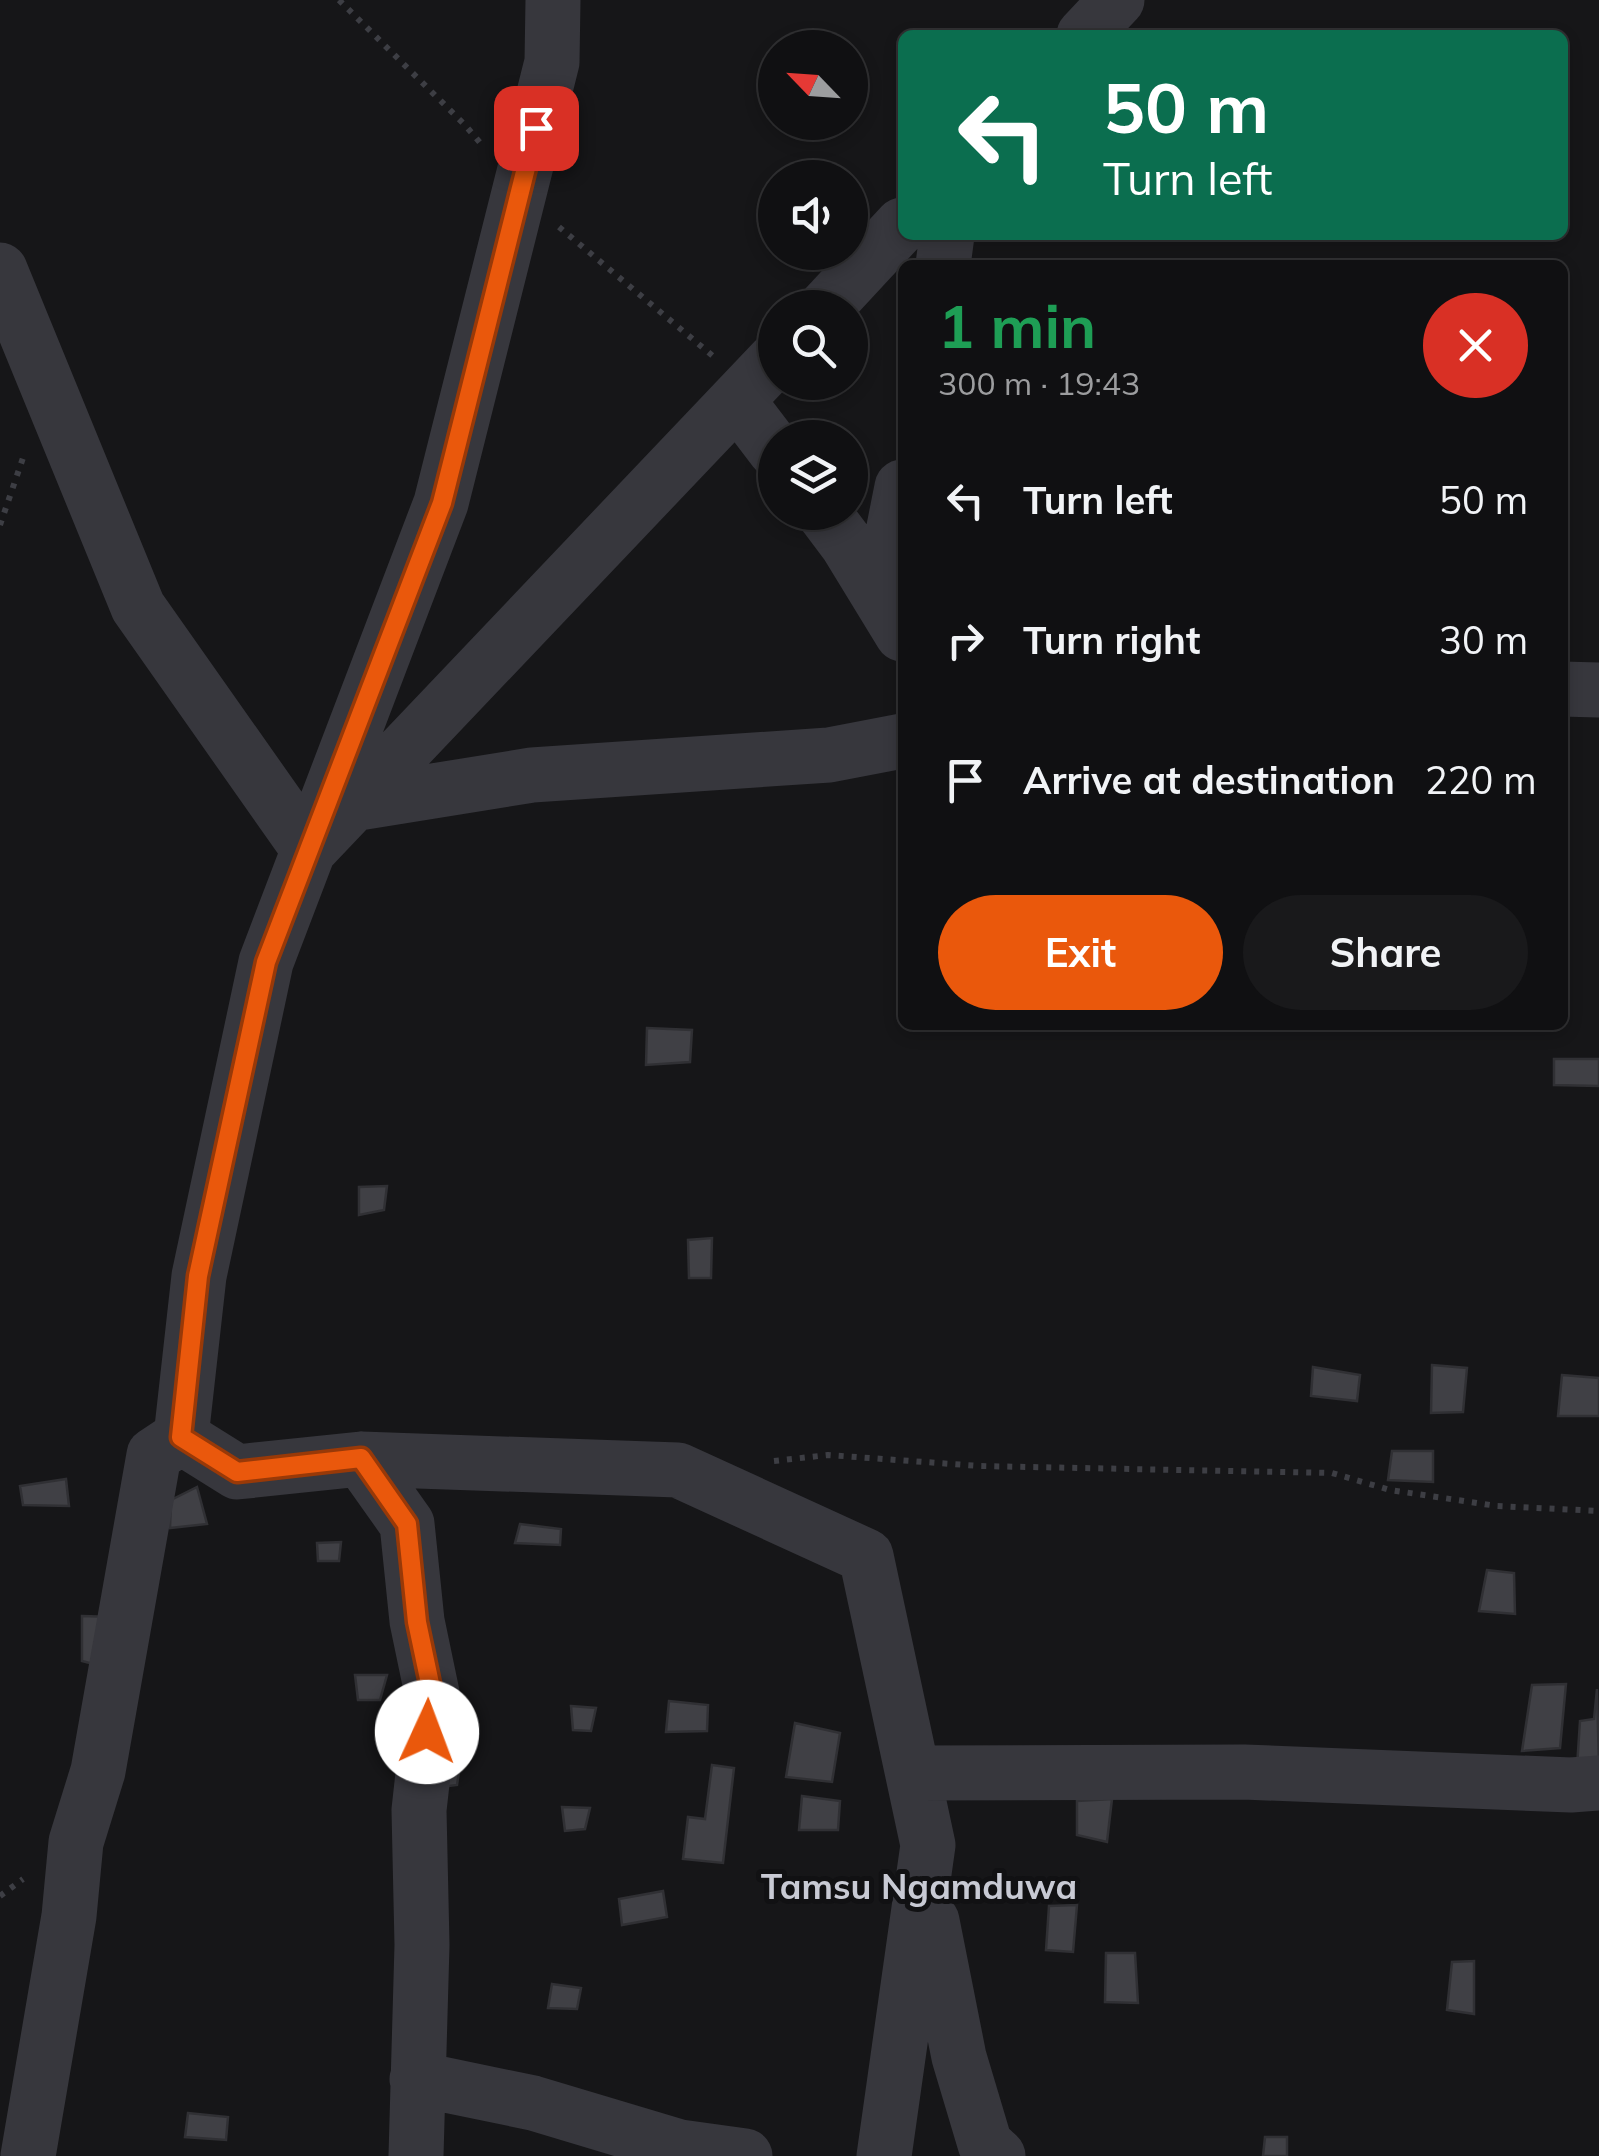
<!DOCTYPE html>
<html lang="en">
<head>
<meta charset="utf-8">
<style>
	:root { --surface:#101012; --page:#19191b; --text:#f1f3f6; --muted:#9c9d9f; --line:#303032; --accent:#ea580c }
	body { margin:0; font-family:Mulish,sans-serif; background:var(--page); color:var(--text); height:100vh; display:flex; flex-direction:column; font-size:38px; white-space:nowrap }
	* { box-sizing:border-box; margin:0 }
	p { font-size:32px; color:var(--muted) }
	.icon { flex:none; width:55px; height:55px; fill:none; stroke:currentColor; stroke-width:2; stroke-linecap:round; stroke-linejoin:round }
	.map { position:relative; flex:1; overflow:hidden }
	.sheet { position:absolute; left:898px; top:260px; width:670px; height:770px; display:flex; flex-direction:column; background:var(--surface); border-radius:15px; box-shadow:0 5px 15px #0003,0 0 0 2px var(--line) }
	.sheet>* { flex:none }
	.guide { position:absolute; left:898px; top:30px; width:670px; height:210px; border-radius:15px; box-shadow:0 5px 15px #0003,0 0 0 2px var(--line); background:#0b6e4f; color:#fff; overflow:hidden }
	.needle { width:65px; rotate:295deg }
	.tools { position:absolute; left:758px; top:30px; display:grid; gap:20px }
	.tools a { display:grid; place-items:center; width:110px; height:110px; border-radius:50%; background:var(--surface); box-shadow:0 5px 15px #0003,0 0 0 2px var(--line); font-size:50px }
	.pin { position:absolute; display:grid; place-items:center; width:85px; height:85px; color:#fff; margin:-42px; border-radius:20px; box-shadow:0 5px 15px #0006 }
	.me { position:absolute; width:110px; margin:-55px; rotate:2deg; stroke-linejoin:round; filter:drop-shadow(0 0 8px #0008) }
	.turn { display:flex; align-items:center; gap:35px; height:210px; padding:0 40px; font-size:45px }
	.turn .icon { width:130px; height:130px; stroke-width:2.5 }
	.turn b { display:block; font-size:70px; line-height:85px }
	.round { display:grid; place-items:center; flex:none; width:105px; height:105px; border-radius:52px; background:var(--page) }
	.head { display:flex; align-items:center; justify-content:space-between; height:170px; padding:0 40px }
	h1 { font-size:60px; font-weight:700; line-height:75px; color:#1e9e55 }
	.button { display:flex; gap:20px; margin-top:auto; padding:20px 40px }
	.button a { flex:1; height:115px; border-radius:60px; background:var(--accent); color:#fff; font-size:40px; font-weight:700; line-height:115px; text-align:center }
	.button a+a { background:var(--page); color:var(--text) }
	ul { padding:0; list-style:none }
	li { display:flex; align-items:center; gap:30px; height:140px; padding:0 40px }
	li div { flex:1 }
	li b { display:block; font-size:38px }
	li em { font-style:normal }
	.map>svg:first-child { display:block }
	.building { fill:#404045; stroke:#303034; stroke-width:2.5 }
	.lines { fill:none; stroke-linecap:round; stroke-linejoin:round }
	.path { stroke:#3d3e44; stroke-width:6; stroke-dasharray:5 8; stroke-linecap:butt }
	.minor { stroke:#37373d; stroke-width:55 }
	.route-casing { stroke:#983908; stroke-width:25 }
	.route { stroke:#ea580c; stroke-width:18 }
	.labels { text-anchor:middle; stroke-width:10; stroke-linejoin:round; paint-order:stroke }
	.quarter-label { font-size:35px; font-weight:bold; fill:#c8cad4; stroke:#111113 }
</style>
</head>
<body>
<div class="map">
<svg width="1599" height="2156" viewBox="0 0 1599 2156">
	<rect width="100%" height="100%" fill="#161618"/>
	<path class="building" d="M647,1028L692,1030L690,1062L646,1065Z
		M1554,1059H1599V1086L1554,1085Z
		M387,1186L384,1210L359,1215V1187Z
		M712,1238L711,1278H689L688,1240Z
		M1432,1365L1467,1368L1463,1412L1431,1413Z
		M1313,1367L1360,1375L1357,1401L1311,1396Z
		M1562,1375L1599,1378V1416H1558Z
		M1392,1451H1433V1482L1388,1480Z
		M66,1479L69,1506L23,1505L20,1486Z
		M197,1487L207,1524L170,1528L171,1500Z
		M520,1524L561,1529L560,1545L515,1543Z
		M341,1542L339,1561H318L317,1543Z
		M1487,1570L1514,1573L1515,1614L1479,1611Z
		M82,1616L114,1617L101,1666L82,1661Z
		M355,1675H387L380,1700H358Z
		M1566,1684L1560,1748L1522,1751L1532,1685Z
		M1597,1689L1599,1767H1577L1580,1721L1594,1719Z
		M669,1701L708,1705L707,1731L666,1732Z
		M571,1706L596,1708L591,1731L573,1730Z
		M467,1708L470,1728L440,1734L439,1712Z
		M795,1723L840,1733L832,1782L786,1777Z
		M461,1758L457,1785L433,1788L434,1761Z
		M712,1765L734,1768L723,1863L683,1859L688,1817L705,1819Z
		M802,1796L840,1801L838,1830H799Z
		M1112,1799L1107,1842L1077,1835V1801Z
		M562,1807L590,1808L585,1829L565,1831Z
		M663,1891L667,1917L622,1925L619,1899Z
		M1077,1905L1073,1952L1046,1950L1049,1906Z
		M1106,1953H1135L1138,2003L1105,2002Z
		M1474,1961V2014L1447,2010L1452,1962Z
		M552,1984L581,1988L577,2009L548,2008Z
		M188,2113L228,2117L226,2140L185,2137Z
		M1265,2137H1287V2156H1263Z"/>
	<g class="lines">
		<path class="path" d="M339,0L465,125L482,145
			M559,227L714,357
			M0,525L24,455
			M774,1461L828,1455L980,1466L1332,1473L1390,1490L1497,1506L1599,1511
			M0,1896L23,1879"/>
		<path class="minor" d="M553,0L552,62L441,503L266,962L199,1276L181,1437L237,1472L361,1459L678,1470L866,1556L928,1845L884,2156
			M1084,35L1117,0
			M943,265L947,235
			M0,270L138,607L309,850L775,360
			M825,308L902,225
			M737,400L775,450
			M823,512L847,544L902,634
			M880,598L902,487
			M1562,689L1599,690
			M352,804L532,775L829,755L902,741
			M361,1459L407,1524L417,1621L432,1693L419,1810L422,1945L416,2156
			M913,1773L1244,1772L1571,1785L1599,1783
			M932,1921L959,2057L985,2144L998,2156
			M417,2079L533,2103L680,2147L745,2156
			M28,2156L69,1916L76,1842L98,1771L154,1455L181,1437"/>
	</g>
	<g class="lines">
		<defs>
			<path id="route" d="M427,1732L432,1693L417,1622L407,1524L361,1458L237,1472L181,1437L198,1276L266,962L442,503L536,128"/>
		</defs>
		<use href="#route" class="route-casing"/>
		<use href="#route" class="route"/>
	</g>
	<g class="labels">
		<g class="quarter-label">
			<text x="919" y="1899">Tamsu Ngamduwa</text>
		</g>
	</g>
</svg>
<div class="tools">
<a><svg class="needle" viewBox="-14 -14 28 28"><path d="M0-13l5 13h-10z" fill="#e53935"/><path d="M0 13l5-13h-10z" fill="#9c9d9f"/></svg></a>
<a><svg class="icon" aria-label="sound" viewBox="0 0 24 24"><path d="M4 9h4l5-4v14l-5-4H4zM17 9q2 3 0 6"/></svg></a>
<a><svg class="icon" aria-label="search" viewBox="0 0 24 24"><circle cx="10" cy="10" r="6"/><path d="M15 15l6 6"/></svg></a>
<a><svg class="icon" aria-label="layers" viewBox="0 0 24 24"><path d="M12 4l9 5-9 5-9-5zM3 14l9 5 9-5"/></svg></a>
</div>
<div class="pin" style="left:536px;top:128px;background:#d93025"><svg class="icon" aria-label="arrive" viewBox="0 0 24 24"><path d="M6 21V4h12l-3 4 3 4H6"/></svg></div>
<svg class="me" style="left:427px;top:1732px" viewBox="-20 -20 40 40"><circle r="19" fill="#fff"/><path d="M0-13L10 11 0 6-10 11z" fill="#ea580c"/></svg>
<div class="guide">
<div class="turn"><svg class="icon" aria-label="left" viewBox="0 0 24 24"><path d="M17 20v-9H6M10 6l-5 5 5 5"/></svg><div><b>50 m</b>Turn left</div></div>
</div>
<section class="sheet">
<div class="head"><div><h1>1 min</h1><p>300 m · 19:43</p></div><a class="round" style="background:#d93025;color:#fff"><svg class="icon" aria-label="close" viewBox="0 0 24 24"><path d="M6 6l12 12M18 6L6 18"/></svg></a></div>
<ul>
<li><svg class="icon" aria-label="left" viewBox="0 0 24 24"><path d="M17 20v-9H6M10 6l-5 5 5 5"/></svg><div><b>Turn left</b></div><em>50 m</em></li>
<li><svg class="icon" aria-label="right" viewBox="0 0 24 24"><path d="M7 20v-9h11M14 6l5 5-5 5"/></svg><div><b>Turn right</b></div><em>30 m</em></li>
<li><svg class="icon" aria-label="arrive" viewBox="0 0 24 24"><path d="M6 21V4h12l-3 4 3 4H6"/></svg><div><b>Arrive at destination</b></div><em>220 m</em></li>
</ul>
<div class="button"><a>Exit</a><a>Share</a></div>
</section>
</div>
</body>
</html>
